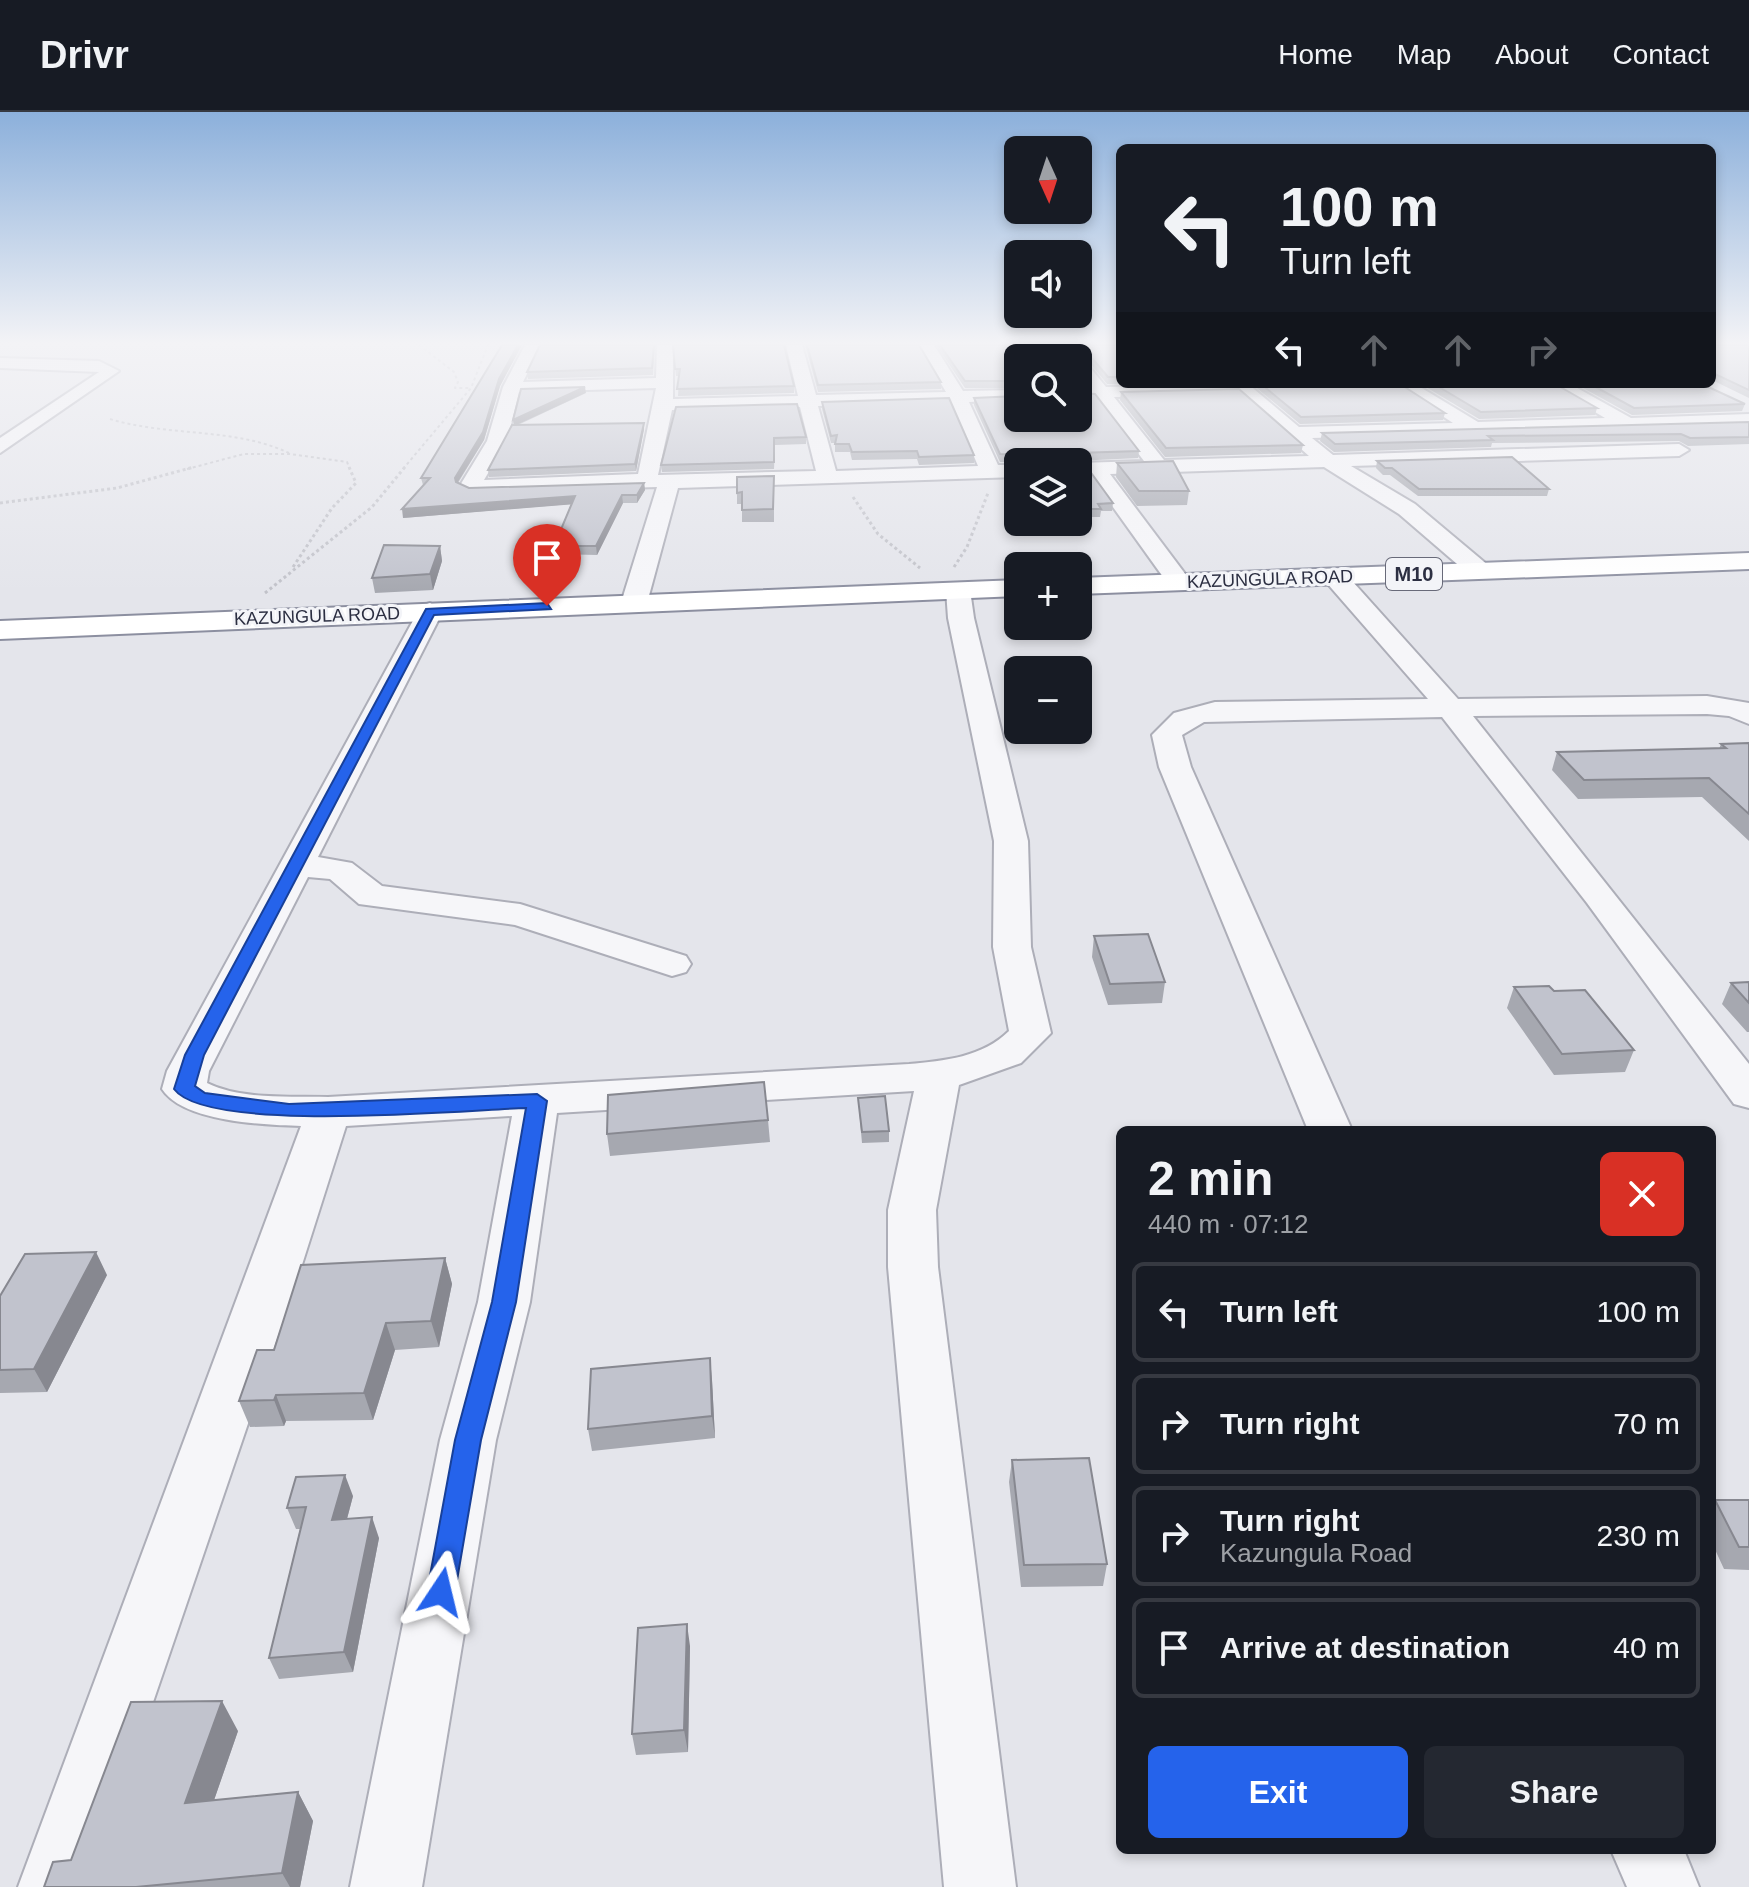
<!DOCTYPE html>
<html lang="en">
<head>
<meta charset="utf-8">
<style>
	:root { --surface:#171b24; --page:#242831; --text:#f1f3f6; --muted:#9ea1a6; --line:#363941; --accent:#2563eb }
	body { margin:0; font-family:Arial,sans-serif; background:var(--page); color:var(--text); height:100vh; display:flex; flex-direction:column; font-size:30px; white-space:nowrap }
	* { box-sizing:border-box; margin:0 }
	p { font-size:26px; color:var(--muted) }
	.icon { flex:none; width:44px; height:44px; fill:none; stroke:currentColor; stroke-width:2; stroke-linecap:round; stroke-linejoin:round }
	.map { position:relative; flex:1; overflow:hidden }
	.sheet { position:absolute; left:1116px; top:1014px; width:600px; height:728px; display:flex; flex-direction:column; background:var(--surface); border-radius:12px; box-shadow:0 4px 12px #0003 }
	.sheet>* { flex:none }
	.banner { position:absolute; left:1116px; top:32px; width:600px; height:244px; border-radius:12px; box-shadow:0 4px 12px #0003; background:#171b24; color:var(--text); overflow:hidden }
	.needle { width:52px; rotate:177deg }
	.buttons { position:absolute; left:1004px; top:24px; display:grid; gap:16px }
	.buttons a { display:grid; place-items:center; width:88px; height:88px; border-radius:12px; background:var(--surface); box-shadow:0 4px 12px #0003; font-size:40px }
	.pin { position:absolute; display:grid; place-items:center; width:68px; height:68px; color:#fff; margin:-82px -34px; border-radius:50% 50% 50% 0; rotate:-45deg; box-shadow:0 0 8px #0007 }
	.pin .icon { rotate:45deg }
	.me { position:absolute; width:88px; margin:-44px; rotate:10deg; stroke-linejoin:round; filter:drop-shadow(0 0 6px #0008) }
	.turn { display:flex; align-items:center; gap:28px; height:168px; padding:0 32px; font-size:36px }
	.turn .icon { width:104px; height:104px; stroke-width:2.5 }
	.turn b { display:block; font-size:56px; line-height:68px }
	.lanes { display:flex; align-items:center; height:76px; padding:0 32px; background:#0003; justify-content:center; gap:40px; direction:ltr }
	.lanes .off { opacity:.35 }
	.round { display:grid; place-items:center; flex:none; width:84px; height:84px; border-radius:12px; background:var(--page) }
	.headline { display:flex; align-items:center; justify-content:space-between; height:136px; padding:0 32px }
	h1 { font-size:48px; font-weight:700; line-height:60px }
	.action { display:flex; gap:16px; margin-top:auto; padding:16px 32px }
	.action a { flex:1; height:92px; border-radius:12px; background:var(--accent); color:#fff; font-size:32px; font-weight:700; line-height:92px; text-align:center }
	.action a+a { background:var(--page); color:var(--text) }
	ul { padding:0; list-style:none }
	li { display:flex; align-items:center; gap:24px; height:100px; margin:0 16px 12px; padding:0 16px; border:4px solid var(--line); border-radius:12px }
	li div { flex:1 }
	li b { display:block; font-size:30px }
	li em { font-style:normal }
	header { display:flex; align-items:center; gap:48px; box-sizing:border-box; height:112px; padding:0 40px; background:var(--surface); border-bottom:2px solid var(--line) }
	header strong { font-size:38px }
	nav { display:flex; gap:44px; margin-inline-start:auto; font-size:28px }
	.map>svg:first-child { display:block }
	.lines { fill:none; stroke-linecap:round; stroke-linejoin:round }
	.minor-casing { stroke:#adaeb8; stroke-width:4 }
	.highway-casing { stroke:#8c8fa0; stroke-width:4 }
	.path-far1 { stroke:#c1c2c9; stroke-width:2; stroke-dasharray:3 3; stroke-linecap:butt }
	.path { stroke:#c1c2c9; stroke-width:3; stroke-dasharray:3 3; stroke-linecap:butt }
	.minor { fill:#f6f6f9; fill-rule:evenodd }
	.highway { fill:#fff; fill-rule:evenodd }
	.wall { fill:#a6a8b0 }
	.shaded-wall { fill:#878890 }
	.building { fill:#c1c3cd; stroke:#878890; stroke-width:2 }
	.route { fill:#2563eb; stroke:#184099; stroke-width:2 }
	.labels { text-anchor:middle; stroke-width:6; stroke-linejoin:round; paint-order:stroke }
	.far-street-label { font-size:18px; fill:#2c2f42; stroke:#f3f4f8 }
	.shield { fill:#f3f4f8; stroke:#686a79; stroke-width:2 }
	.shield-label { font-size:20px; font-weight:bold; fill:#2c2f42 }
</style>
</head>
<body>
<header>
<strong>Drivr</strong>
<nav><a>Home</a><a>Map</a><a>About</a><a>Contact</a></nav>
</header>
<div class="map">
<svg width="1749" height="1775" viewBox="0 0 1749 1775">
	<rect width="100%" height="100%" fill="#e4e5eb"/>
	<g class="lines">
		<defs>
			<path id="minor" d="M525,233H541L523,270L656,266L657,233H673V287L798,284L786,233H802L816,283L946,280L918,233H934L963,279L1018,278V288L969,290L998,353H1018V365L678,376L647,491L643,496H625L621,491L657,375L470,381L459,375L487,329L503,275ZM656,276L638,362L484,368L507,329L519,280ZM951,290L978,354L836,359L818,294ZM800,295L816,359L658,363L672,298Z
				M0,246L99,249L119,259L0,341V326L99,260L0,256Z
				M1078,246L1084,248L1106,275L1248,272L1299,315L1453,311L1394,272H1415L1478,310L1605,306L1548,272H1570L1631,306L1749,302V314L1312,326L1333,343L1679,332L1689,338L1679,344L1351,354L1415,392L1489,454L1492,459L1489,464H1471L1399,402L1324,355L1110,362L1192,471L1180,478L1171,476L1090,363H1078V351L1144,349L1096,286H1078V276L1088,275L1078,262ZM1239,282L1309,344L1164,348L1114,285Z
				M1335,458L1344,460L1458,587L1707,584L1749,591V612L1729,604L1707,602L1473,604L1749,952V996L1734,992L1587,791L1442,605L1204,610L1182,623L1191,655L1352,1018H1308L1159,655L1152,623L1174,601L1215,590L1428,587L1326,470L1323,465Z
				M958,471L970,478L974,506L1028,729L1031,835L1051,921L1021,951L959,973L936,1098L938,1155L1016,1775H944L888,1155V1098L914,979L557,1001L530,1190L496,1328L422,1775H350L440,1328L478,1190L512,1004L346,1014L300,1159L90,1775H18L301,1014C265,1013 183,1010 162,977L167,959L421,494L430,491L443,499L318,745L352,751L382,774L520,792L686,844L691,852L686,860L672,864L515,813L359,792L330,767L308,765L209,959L207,971C242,988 290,984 328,985L909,952C944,949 983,945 1009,919L993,835L994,729L948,506L946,478Z
				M1611,1738H1684L1699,1775H1627Z"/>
			<path id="highway" d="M1749,441V457L1078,482V466Z
				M1018,468V484L0,527V509Z"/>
		</defs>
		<use href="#minor" class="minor-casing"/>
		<use href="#highway" class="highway-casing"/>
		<path class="path-far1" d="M419,233L454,260L458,270L455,276H471
			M110,307C169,325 233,315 289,341
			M187,357L244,342H290L347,350L350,357
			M403,357L471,276L488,233"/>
		<path class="path" d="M853,385L878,422L920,456
			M0,391L117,376L194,355
			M293,455L332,396L356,371L349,355
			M954,455L967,435L988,381
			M265,481L372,395L405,355"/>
		<use href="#minor" class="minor"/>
		<use href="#highway" class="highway"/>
	</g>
	<path class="wall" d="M502,233H522L500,274L484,328L458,371L469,376L644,371L645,378L637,391H623L597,443L555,442L554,434L571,392L403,406L423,373L421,366Z
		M655,233L653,263L528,267L527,260Z
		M673,233L794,274V281L678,284L679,264H676Z
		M805,233H919L941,270V277L818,280Z
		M936,233H1120V272H1107L1086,246L1079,243L1076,246H1018V276H965Z
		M1712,233H1749V286L1712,268Z
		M1252,272H1400L1445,301L1443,308L1300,312Z
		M1421,272H1555L1597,296L1595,303L1479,307Z
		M1576,272H1701L1745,292L1742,299L1632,303Z
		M1121,280L1303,333L1301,341L1165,345L1120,288Z
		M586,281L518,313L644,317L636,359L489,365L488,358L513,313Z
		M974,286L1139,339L1138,346L1076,349V350H1000L974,293Z
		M822,290L974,343V351L919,353L917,347L852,348L850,340H835V331H831L822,297Z
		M676,295L806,325V332L775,333L774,357L662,360L661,353Z
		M1749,310V332L1688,334L1679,329L1492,331L1491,335L1334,340L1320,329L1322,321Z
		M1377,349L1549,377L1547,384H1418L1390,363H1383L1376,356Z
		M1117,351L1189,379L1187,393L1137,394L1116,365Z
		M1078,357L1113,391L1112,399H1101L1100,405H1078Z
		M1013,360H1018V378L1012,368Z
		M774,364V410H742V392H737V381Z
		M440,434L442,449L433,478L375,481L372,466Z
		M1749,631V729L1702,685L1578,687L1552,658L1557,640L1719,637L1721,632Z
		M1094,824L1165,870L1162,891L1108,893L1092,845Z
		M1749,870V920H1747L1722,892L1731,871Z
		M1514,875L1554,879L1634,938L1625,960L1554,963L1507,896Z
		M858,986L889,1019V1030L862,1031Z
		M768,1008L770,1030L610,1044L607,1022Z
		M445,1146L452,1172L439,1235L395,1238L373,1308L286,1309L284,1314L250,1315L239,1289L274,1238Z
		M107,1163L47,1280L0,1281V1184Z
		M712,1268L715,1326L592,1339L588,1317Z
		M1012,1348L1107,1452L1103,1474L1021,1475L1009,1370Z
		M353,1384L347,1407L379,1426L353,1560L279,1567L269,1546L300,1417H296L287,1396Z
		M1715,1388H1749V1458L1724,1457L1712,1431V1393Z
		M690,1534L688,1640L636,1643L632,1622Z
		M238,1619L214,1688L298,1680L313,1709L300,1775H44L71,1748Z"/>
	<path class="shaded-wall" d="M518,233H522L500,274L484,328L456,373L455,366L499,267Z
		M1083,266L1082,273L1078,274V267Z
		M585,275L586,281L514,314L513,308Z
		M644,311V317L636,359L635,352Z
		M644,371L645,378L637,391V383Z
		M622,383L623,391L597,443L596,434Z
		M575,384L576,392L403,406L402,397Z
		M440,434L442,449L433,478L430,462Z
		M96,1140L107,1163L47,1280L34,1257Z
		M445,1146L452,1172L439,1235L431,1209Z
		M386,1211L395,1238L373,1308L364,1281Z
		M710,1246L712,1268L715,1326L712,1304Z
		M276,1283L286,1309L284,1314L274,1288Z
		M345,1363L353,1384L341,1429L332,1408Z
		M372,1405L379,1426L353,1560L344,1540Z
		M687,1512L690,1534L688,1640L684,1618Z
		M222,1589L238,1619L203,1720L185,1691Z
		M298,1680L313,1709L300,1775H290L282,1761Z"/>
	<path class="building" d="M502,233H518L499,267L483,320L455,366L456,370L469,376L644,371L637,383H622L596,434H554L575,384L402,397L430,366H421Z
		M540,233H654L652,256L527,260Z
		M673,233H784L794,274L677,277L680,257H675Z
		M807,233H919L941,270L818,273Z
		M940,233H1120V265H1108L1087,240L1079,237L1076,240V246H1018V269H965Z
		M1712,233H1749V278L1715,262H1712Z
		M1261,272H1400L1445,301L1301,305Z
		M1434,272H1555L1597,296L1481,300Z
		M1590,272H1702L1745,292L1634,296Z
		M585,275L513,308L521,277Z
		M1239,277L1303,333L1166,336L1121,280Z
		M1078,281L1095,282L1139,339L1076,341V350H1021V343L1000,342L974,286L1018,284V306H1078Z
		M949,286L974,343L919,345L917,339L852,340L849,332H835L837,323L831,324L822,290Z
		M797,292L806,325L774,326V350L661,353L676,295Z
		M1749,310V325L1690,326L1681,322L1488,324L1493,328L1335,332L1322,321Z
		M644,311L635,352L488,358L512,313Z
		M1512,345L1549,377H1419L1392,356H1385L1377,349Z
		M1173,349L1189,379H1139L1117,351Z
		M1078,357L1089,358L1113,391L1098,392L1101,397H1078Z
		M1013,360H1018V369Z
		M774,364L773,397L742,398V380L737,381V365Z
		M384,433L440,434L430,462L372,466Z
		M1749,631V702L1709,666L1584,668L1557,640L1726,636L1721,632Z
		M1148,822L1165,870L1110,872L1094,824Z
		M1749,870V891L1731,871Z
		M1549,874L1554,879L1585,878L1634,938L1562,942L1514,875Z
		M764,970L768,1008L607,1022L608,983Z
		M885,984L889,1019L862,1020L858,986Z
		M96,1140L34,1257L0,1258V1184L25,1142Z
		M445,1146L431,1209L386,1211L364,1281L276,1283L274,1288L239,1289L257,1238H274L301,1153Z
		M710,1246L712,1304L588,1317L591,1257Z
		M1089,1346L1107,1452L1024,1453L1012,1348Z
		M345,1363L332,1408L372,1405L344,1540L269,1546L306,1395L287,1396L296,1365Z
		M1715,1388H1749V1435H1739Z
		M687,1512L684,1618L632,1622L638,1516Z
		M222,1589L185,1691L298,1680L282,1761L136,1775H44L53,1750L71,1748L131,1590Z"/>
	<linearGradient id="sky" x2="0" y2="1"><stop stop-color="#8cb0db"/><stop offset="0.48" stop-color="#f3f3f6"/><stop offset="1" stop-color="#f3f3f6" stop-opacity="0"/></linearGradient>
	<rect width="1749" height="481" fill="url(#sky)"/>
	<path class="route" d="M547,491L551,497L434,503L204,943L195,974L205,981L289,992L537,982L547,989L516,1190L481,1328L455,1480L451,1489L441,1493L431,1489L427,1480L455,1328L492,1190L526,996C465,998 207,1022 174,977L185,943L426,497Z"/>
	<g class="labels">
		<g class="far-street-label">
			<text transform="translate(1270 467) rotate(-2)" y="6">KAZUNGULA ROAD</text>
			<text transform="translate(317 504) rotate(-2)" y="6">KAZUNGULA ROAD</text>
		</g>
		<rect class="shield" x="1386" y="446" width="56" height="32" rx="6"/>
		<g class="shield-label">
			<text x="1414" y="469">M10</text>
		</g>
	</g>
</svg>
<div class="buttons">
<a><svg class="needle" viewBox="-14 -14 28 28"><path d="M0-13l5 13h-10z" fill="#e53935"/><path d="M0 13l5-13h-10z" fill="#9ea1a6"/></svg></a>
<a><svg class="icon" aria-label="sound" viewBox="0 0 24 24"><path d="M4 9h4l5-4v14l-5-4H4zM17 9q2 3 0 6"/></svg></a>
<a><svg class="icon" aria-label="search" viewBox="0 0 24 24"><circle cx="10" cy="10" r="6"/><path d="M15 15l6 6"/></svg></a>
<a><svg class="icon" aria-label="layers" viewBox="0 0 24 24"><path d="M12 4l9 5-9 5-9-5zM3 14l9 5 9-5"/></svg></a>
<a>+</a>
<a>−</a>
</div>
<div class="pin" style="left:547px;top:494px;background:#d93025"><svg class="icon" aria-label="arrive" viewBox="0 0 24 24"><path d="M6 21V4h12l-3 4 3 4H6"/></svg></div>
<svg class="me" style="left:441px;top:1480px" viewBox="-20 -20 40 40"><path d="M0-17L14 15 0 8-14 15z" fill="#2563eb" stroke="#fff" stroke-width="4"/></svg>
<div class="banner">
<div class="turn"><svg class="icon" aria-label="left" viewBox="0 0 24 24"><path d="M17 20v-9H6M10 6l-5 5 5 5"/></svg><div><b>100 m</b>Turn left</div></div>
<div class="lanes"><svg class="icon" aria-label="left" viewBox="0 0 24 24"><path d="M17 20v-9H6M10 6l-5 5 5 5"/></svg><svg class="icon off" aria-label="ahead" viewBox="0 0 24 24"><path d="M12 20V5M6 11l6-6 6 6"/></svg><svg class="icon off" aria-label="ahead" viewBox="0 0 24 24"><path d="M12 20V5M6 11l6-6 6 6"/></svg><svg class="icon off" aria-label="right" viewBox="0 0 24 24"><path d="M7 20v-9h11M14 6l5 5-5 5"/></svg></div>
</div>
<section class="sheet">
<div class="headline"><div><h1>2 min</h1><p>440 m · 07:12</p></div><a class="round" style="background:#d93025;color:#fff"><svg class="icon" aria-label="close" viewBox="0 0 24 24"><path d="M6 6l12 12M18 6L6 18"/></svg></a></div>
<ul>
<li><svg class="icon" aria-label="left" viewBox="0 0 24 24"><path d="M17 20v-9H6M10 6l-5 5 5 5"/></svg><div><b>Turn left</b></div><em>100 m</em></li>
<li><svg class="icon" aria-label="right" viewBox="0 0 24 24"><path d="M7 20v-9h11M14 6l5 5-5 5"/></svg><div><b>Turn right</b></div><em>70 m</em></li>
<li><svg class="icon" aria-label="right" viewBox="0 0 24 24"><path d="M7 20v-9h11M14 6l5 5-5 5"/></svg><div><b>Turn right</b><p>Kazungula Road</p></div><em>230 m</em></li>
<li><svg class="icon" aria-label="arrive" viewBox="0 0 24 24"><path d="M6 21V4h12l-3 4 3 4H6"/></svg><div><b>Arrive at destination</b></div><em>40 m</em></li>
</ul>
<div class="action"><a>Exit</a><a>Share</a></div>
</section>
</div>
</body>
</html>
